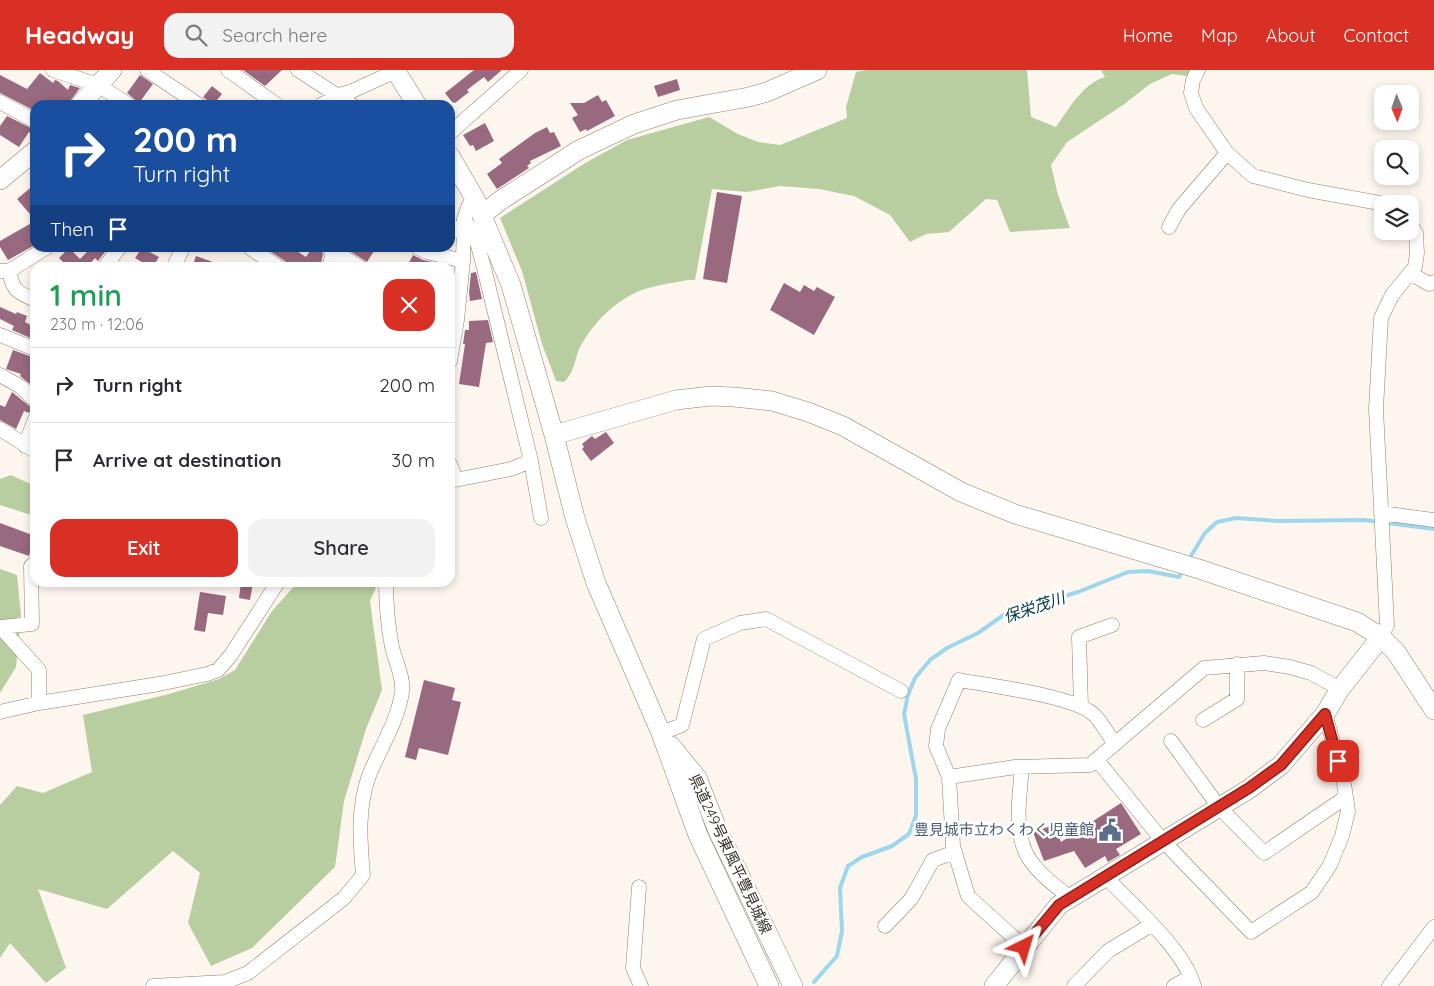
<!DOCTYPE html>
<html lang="en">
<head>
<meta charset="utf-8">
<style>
	:root { --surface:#fff; --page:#f2f2f3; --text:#2b2b33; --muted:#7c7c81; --line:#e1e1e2; --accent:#d93025 }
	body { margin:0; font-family:Quicksand,"Noto Sans JP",sans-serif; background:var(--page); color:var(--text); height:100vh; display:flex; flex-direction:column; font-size:19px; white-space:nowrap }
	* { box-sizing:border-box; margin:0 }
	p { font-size:16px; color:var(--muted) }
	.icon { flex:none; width:28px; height:28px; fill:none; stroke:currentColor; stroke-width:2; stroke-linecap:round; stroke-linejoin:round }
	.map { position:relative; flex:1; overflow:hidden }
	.drawer { position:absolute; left:30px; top:192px; width:425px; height:325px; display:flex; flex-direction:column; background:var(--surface); border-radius:15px; box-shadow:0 2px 8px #0003 }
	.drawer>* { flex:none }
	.banner { position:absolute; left:30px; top:30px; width:425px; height:152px; border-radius:15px; box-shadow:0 2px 8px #0003; background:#1a4fa0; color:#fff; overflow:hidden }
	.needle { width:32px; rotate:178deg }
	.buttons { position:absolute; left:1374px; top:15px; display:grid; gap:10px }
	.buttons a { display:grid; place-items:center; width:45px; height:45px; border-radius:10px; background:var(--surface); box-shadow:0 2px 8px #0003; font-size:25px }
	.pin { position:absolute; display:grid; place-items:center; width:42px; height:42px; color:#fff; margin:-21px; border-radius:10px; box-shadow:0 2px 8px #0006 }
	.me { position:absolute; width:55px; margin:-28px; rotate:40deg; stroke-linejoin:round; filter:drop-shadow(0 0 4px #0008) }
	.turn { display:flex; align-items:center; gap:18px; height:105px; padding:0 20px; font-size:22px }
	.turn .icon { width:65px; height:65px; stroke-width:2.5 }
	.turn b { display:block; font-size:35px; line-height:42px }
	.then { display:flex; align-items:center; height:48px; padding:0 20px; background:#0003; gap:10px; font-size:19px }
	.round { display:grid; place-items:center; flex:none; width:52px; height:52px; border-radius:15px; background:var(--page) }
	.head { display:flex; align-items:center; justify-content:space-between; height:85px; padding:0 20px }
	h1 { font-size:30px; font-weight:600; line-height:38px; color:#1e9e55 }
	.cta { display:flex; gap:10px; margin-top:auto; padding:10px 20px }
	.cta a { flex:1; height:58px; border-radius:15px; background:var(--accent); color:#fff; font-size:20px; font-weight:600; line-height:58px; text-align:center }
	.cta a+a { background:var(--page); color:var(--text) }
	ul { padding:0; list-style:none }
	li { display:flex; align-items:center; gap:15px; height:75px; padding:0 20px; border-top:1px solid var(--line) }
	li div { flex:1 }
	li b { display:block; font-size:19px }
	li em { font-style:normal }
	header { display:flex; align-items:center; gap:30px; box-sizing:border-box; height:70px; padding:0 25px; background:var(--accent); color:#fff }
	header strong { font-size:24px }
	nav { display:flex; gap:28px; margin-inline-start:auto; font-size:18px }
	.search { width:350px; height:45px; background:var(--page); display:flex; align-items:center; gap:12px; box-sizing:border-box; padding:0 18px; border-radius:15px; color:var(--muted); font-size:19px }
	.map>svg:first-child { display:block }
	.forest { fill:#b8cea0 }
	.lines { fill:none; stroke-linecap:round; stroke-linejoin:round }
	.stream { stroke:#9dd6ed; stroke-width:4 }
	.building { fill:#98697f }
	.street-casing { stroke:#907f6f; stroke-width:15 }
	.secondary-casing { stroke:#907f6f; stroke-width:20 }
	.street { stroke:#fff; stroke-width:14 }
	.secondary { stroke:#fff; stroke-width:19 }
	.route-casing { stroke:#8d1f18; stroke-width:12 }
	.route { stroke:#d93025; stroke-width:9 }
	.labels { text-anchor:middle; stroke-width:5; stroke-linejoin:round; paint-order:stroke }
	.service-label { font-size:15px; fill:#4e5e75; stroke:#fff; text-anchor:end }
	.street-label { font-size:15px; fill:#352e27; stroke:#fff }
	.water-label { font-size:16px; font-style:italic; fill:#013647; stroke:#fff }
</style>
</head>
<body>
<header>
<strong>Headway</strong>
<div class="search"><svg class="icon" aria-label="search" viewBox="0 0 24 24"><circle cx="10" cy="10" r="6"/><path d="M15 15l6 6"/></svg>Search here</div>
<nav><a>Home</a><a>Map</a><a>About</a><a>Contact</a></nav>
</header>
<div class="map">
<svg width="1434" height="916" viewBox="0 0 1434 916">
	<rect width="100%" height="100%" fill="#fdf6ef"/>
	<path class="forest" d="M866,0H1027L1031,47L1056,57C1069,39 1082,14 1105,7L1101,0H1191L1187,6L1172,4L1150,14L1123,35L1067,72L1051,95L1058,125L1070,158L1010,162L997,130L986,129L949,162L926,164L910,172L890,145L854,126L819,119L780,116L747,122L712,119L695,210H688C673,213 654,215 639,221C614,232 595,251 581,275C574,288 576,301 564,312L556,311L542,274L522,201L500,148L587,92L627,70L709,47L738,64L758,72L780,75L847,48L846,37L856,2Z
		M11,405L35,416V444L31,445L0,435V409Z
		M0,499L17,505L21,546L16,597L0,623Z
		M298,512L378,513L370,531L382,620L366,659L344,731L335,797L252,878L211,896L188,853L200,803L173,781L107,839L38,819L66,898L46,913L10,873L0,888V735L17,716L43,723L92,702L83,645L169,624L219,609L235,600L272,541Z"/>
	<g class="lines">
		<path class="stream" d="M1189,489L1205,463L1217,452L1236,448L1278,451L1364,450L1434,459
			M814,912L837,886L842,861L840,818L848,796L862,787L892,776L909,764L916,746V709L904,644L908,625L915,608L930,590L947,578L978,563L1005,544L1078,522L1128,502L1148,501L1179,507L1183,500"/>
	</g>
	<path class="building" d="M243,0H282L265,16Z
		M474,0H502L488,12L484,7L467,20L469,22L455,33L452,32L445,23Z
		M40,3L53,13L55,10L58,11L68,20L70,15L80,18L67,35H35V41L0,23V5L27,19Z
		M140,5L153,14L139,33L127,23Z
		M677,9L680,20L658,27L654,16Z
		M212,16L222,24L213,35L203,27Z
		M598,25L602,32L606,30L615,46L587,61L586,59L580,62L572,48L578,45L570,33H584Z
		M7,46L35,60V67L29,62L19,77L0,65V56Z
		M485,53L494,71L476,81L473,75L470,76L463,65Z
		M547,57L550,63L554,62L561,76L530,91L531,93L527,96L529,98L497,119L487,104L502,93L499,89L535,63Z
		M35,114V150L17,129Z
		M717,122L742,126L727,213L703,209Z
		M35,151V175L8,190L0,177V171Z
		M69,178L80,189L91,178H108L98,191L95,188L88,196L89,198H69L59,188Z
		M142,178L159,187L152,198L135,188Z
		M265,178H292L306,187L312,178H320L323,184L320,198H289L285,191Z
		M345,178H376L367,192Z
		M413,185L423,190L437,193L435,198H406Z
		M196,186L224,196V198H192Z
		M476,202L482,229L470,231L469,223L471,203Z
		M784,213L800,222L804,215L814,221L817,217L835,227L814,265L770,240Z
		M0,237L16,244L17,242L27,246L25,252L35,257V270L12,260L14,256L0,249Z
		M488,250L493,272L486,273L479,317L459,314L465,274H463L465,260H469V251Z
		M13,280L35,288V318L20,306L21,304L6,299Z
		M12,322L32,338L29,343L24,341L16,359L0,350V335L5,337Z
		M606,362L614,373L591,391L582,379L584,377L582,374L592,366L595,369Z
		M0,453L35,466L29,486L0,476Z
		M241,512L253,513L250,530L239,528Z
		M200,522L226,526L223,545L208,543L205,562L194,560Z
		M424,610L455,618L452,630L461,632L448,685L419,678L416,690L405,687Z
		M1121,733L1141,764L1116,779L1120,785L1108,792L1105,786L1085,798L1074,781L1044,791L1033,762L1054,755L1061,772Z"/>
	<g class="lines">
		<defs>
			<path id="street" d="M53,0L98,15L129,35
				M147,0L199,35
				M228,0L277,35
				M298,0L352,35
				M1198,0L1193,10L1191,23L1196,38L1227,83L1253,106L1308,120L1385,134
				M0,32L35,51
				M321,35L338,25L350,22L396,1
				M450,63L521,0
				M464,149L476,168L484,198L531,391L541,448
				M450,155L464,164
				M1169,157L1179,139L1227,83
				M250,178L280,198
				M329,178L361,198
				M418,178L427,182L463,191
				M104,198L119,178
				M173,198L183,178
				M329,198L334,178
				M0,201H9C13,221 17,222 35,230
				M9,201L46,178
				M1410,203L1429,214L1434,212
				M0,265L35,279
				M450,291L457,250L463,191L464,149L469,135L475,129
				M0,305L21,317L35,330
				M0,359L35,381
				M25,376L35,349
				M450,394L456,409
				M450,411L511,399L531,391
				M1381,443L1434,450
				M0,557L32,554L31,496L35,493
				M1,558L39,600V633L159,614L207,604L218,600L231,585L278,512
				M1381,567L1387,555L1376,339L1381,248L1392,225L1415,197L1417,183L1416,163L1410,154
				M1081,637L1079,567L1112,555
				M0,642L39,633
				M1203,650L1237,629V594
				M661,663L682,655L704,569L740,553L766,549L901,621
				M1171,671L1219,737L1264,783L1346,727
				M1097,690L1163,771L1251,862L1312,822L1330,795L1342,766L1348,741L1343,707L1325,644
				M1022,697C1020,724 1014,755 1025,781C1033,800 1055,815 1070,828
				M949,707L936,676L938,659L959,610C990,616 1069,625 1092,643C1101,650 1108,665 1115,674
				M1105,806C1131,834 1184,879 1194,916
				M639,817L633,898L641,916
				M885,856L911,829L933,790L955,782
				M1024,877L968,826L953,776L949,707L1015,697L1090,695L1204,598L1264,593L1290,597L1311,603L1340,619
				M153,916L225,912L248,903L344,828L363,805C360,771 357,736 370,703C381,677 398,650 402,622C404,607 395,591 392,577C388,556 386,534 386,512
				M1074,916L1108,881L1151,855
				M1174,916L1191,907
				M1389,916L1434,857"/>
			<path id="secondary" d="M395,0L417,35
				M80,35L112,0
				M450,86L475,129L511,215L554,365L575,448L596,513L661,663L698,765L769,916
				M0,110L35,81
				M483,144L501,130L579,80L634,54L677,40L749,27L767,22L817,0
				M554,365L676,330L711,326L734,327L772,331L808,342L843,356L961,422L1015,444L1199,499L1357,552L1381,567L1396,582L1434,640
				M671,676L697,708L718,761L793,916
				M994,916L1059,835L1249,719L1281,695L1325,644L1340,619L1381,567"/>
		</defs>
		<use href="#street" class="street-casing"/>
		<use href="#secondary" class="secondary-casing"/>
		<use href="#street" class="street"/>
		<use href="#secondary" class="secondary"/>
	</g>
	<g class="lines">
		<defs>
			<path id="route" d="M1024,877L1059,835L1249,718L1281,695L1325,644L1338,691"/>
		</defs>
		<use href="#route" class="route-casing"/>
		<use href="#route" class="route"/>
	</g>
	<defs>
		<symbol id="civic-bare" viewBox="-9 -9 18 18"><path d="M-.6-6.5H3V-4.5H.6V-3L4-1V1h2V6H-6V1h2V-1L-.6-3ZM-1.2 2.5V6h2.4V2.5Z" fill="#5c6f8a" stroke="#fff" stroke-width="2.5" paint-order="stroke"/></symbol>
	</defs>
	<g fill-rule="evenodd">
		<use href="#civic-bare" x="1094" y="744" width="32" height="32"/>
	</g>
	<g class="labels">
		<g class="service-label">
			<text x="1094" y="765">豊見城市立わくわく児童館</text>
		</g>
		<g class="street-label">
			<text transform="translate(730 784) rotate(65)" y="5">県道249号東風平豊見城線</text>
		</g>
		<g class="water-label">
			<text transform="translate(1034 537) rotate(-19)" y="6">保栄茂川</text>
		</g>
	</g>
</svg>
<div class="buttons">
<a><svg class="needle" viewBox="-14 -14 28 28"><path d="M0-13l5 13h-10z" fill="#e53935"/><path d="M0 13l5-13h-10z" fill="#7c7c81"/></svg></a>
<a><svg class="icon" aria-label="search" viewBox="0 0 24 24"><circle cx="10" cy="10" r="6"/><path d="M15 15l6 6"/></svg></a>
<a><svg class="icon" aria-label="layers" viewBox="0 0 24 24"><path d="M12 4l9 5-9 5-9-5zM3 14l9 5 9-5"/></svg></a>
</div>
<div class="pin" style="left:1338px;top:691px;background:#d93025"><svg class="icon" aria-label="arrive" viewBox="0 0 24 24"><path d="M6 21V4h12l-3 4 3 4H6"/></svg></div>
<svg class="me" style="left:1024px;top:877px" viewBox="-20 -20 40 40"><path d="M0-17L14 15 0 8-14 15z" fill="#d93025" stroke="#fff" stroke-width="4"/></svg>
<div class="banner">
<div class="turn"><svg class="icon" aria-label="right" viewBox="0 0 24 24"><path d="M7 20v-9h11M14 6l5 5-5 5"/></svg><div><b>200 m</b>Turn right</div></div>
<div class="then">Then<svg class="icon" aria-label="arrive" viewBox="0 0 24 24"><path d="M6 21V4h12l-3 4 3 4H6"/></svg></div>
</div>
<section class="drawer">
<div class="head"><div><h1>1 min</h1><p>230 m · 12:06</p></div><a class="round" style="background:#d93025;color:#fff"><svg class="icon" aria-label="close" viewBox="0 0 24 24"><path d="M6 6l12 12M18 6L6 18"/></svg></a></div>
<ul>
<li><svg class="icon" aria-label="right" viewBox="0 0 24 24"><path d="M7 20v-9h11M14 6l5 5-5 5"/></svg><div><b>Turn right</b></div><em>200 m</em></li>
<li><svg class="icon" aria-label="arrive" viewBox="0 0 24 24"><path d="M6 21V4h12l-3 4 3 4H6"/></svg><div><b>Arrive at destination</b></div><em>30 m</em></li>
</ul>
<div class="cta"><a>Exit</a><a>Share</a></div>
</section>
</div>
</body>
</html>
